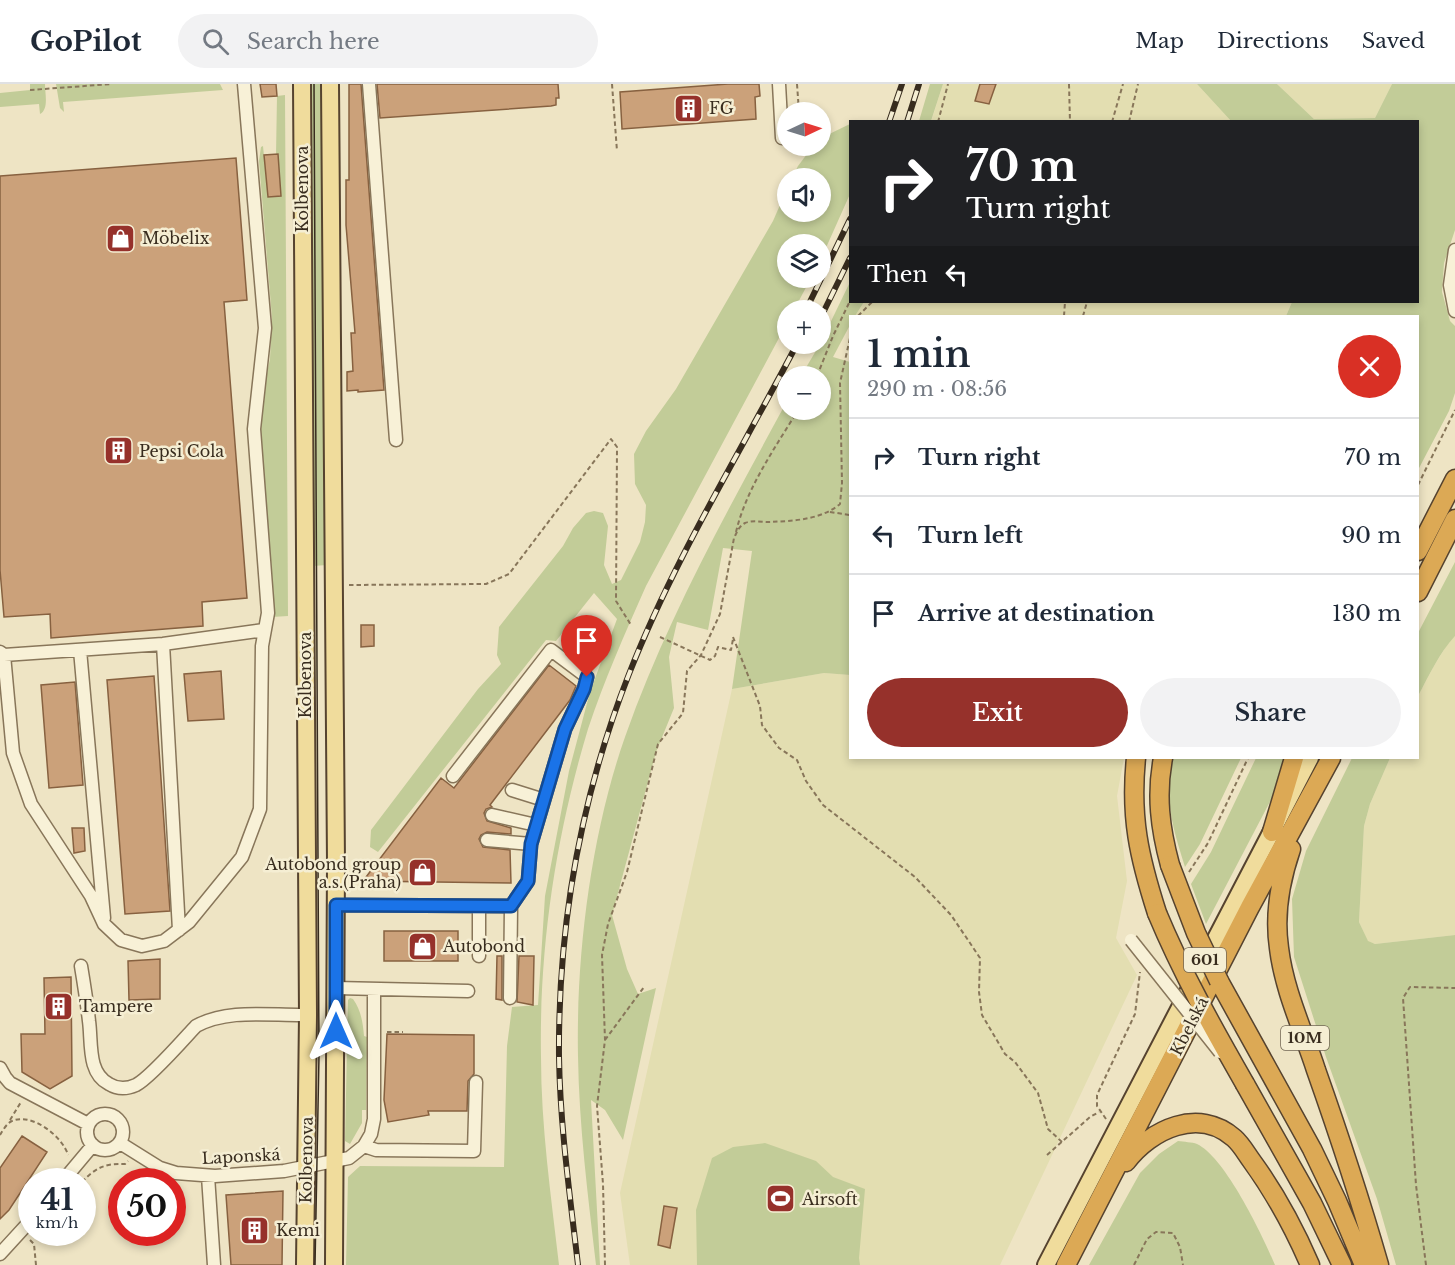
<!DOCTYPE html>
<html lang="en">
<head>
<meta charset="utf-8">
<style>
	:root { --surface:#fff; --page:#f2f2f3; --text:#1f2937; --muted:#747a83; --line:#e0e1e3; --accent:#96312b }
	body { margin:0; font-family:"Libre Baskerville",serif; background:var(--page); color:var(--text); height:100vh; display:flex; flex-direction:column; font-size:22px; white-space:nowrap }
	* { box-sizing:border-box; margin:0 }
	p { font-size:20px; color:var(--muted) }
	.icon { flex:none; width:33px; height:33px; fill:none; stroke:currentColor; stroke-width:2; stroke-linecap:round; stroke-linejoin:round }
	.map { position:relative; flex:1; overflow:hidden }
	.panel { position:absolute; left:849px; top:231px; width:570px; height:444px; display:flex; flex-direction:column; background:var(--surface); border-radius:0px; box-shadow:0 3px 9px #0003 }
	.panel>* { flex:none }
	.guide { position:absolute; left:849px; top:36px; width:570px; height:183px; border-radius:0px; box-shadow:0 3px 9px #0003; background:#202124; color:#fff; overflow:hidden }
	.needle { width:39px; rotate:86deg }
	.buttons { position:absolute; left:777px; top:18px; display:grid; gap:12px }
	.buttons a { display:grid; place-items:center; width:54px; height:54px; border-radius:50%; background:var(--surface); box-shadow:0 3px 9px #0003; font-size:30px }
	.speed { position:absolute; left:18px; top:1084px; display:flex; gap:12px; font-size:30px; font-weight:700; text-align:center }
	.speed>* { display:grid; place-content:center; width:78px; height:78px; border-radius:50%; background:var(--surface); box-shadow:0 3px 9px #0003; line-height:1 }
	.speed small { font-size:15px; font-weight:400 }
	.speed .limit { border:9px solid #d22; background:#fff; color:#111 }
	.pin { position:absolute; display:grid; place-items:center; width:51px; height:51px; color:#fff; margin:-62px -26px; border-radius:50% 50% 50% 0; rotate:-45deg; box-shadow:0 0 6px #0007 }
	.pin .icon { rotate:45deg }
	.me { position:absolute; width:66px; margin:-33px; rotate:0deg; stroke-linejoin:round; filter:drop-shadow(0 0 4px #0008) }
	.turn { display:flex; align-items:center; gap:21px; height:126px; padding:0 18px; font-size:27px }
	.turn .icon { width:78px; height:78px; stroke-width:2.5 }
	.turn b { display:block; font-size:42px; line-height:51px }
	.then { display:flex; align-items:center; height:57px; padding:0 18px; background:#0003; gap:12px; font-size:22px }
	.round { display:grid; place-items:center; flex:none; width:63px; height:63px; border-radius:32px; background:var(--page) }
	.overview { display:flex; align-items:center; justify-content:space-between; height:102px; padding:0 18px }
	h1 { font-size:36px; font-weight:600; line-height:45px }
	.button { display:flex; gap:12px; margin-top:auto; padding:12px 18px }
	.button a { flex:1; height:69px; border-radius:36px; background:var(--accent); color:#fff; font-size:24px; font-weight:600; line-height:69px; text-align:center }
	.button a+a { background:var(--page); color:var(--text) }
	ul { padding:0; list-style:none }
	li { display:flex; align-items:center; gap:18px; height:78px; padding:0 18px; border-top:2px solid var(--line) }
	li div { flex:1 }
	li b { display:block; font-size:22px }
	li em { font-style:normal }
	header { display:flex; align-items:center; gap:36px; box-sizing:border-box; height:84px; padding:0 30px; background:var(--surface); border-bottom:2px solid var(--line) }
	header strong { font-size:28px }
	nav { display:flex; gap:33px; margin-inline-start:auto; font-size:21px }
	.search { width:420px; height:54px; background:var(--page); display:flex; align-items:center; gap:15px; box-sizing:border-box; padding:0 21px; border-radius:33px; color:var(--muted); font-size:22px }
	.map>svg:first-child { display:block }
	.farmland { fill:#e3deb1 }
	.green { fill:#c2cc98 }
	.building { fill:#cba17a; stroke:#876140; stroke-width:1.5 }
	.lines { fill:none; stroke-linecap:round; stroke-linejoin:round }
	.minor-casing { stroke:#88765a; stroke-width:15 }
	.major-casing { stroke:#56432f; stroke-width:20 }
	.highway-casing { stroke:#56432f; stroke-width:21 }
	.path { stroke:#88765a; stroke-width:2; stroke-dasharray:4.5 3; stroke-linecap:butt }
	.minor { stroke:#f8f1d7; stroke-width:12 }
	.major { stroke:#f0dc9c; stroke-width:16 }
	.highway { stroke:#dca955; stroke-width:18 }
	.tram { stroke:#382c1e; stroke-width:1.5 }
	.rail-casing { stroke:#382c1e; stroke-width:6 }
	.rail { stroke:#f5eed3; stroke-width:4; stroke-dasharray:11; stroke-linecap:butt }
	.minor-bridge-casing { stroke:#88765a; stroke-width:15; stroke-linecap:butt }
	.highway-bridge-casing { stroke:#56432f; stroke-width:21; stroke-linecap:butt }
	.minor-bridge { stroke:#f8f1d7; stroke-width:12 }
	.highway-bridge { stroke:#dca955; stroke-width:18 }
	.route-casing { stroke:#114b97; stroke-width:15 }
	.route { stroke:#1a73e8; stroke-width:10 }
	.labels { text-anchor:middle; stroke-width:5; stroke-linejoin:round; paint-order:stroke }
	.shield { fill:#f5eed3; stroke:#716654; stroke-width:1.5 }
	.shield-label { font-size:15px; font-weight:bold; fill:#382c1e }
	.poi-label { font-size:16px; fill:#382c1e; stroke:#f5eed3; text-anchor:start }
	.street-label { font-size:16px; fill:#382c1e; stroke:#f5eed3 }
</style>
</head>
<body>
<header>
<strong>GoPilot</strong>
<div class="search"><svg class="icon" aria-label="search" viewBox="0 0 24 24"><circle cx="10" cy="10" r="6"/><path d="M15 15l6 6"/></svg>Search here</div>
<nav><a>Map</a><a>Directions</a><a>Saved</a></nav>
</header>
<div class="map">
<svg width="1455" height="1181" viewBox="0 0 1455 1181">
	<rect width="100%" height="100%" fill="#eee4c4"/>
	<path class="farmland" d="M943,0H980L975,17L989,20L996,0H1197L1231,37L931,38Z
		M1277,0H1392L1375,34L1314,35Z
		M864,218H1292L1286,232H855Z
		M1455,552V851L1375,860L1368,858L1359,838L1364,742L1370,720L1390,674H1418V612L1434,582L1447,561Z
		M824,589L850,591V674H1124L1117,712L1127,797L1116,854L1137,891L1000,1181H630L620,1109L732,605Z"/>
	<path class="green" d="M30,0H45C45,10 49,25 40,30L39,20L0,23V9L30,6Z
		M56,0H220L223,6L63,18L64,28L60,24Z
		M310,0H323L328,481L312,482Z
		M930,0H943L931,37H919Z
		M1197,0H1277L1314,35L1375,34L1392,0H1455V146L1444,179L1442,208L1450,237L1455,242V309L1449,327L1418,386V232H1286L1292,218H1418V38L1231,37Z
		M285,11L288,532L272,533L259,353L263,307L270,275L272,234L259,77L261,63L263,62L268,113L281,112L278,71H276L277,12Z
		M850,40V110L821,175L820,160H788V194H811L794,226H788L787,239L646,502C625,549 604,597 588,645C556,751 539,862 541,973C541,1042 551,1112 559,1181H346L348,1093L360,1082L504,1083L507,962L512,923L538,921L545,812L569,687L590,608L617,535L594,509L556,557L546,556L378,768L370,763L371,746L478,605L501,580L497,571L499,543L563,462L573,444L586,429L594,427L603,429L608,442L604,481L612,500L621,496L640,458L645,438L646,421L635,400L634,370L646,347L676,305L773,137L787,105L788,128H820V94H792L798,82L813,62H820L821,54Z
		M850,198V218H864L855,232H850V241L833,273L850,278V591L824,589L732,605L752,467L723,464L708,546L677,538L669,573L674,624L656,668L612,831L627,885L638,910L656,904L623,1056L605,1026L591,1016L600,1181H596C588,1112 579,1042 578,972C576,870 591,750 625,653C667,534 727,428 787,317L788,326H820V292H801L820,260Z
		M1455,478V552C1439,569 1429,592 1418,612V549Z
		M1173,674H1241L1200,760L1185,783C1172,741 1164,717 1173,674Z
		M1256,674H1284V675L1274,710L1206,840L1191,800L1211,768Z
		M1352,674H1390L1370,720L1364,742L1359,838L1368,857L1375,860L1455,851V1181H1396L1377,1115L1326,973L1294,873L1292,815L1306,767Z
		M350,914L353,915C361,926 363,939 364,952L367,953L366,1026H362V1039L350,1060L345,1057L348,916Z
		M1178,1057C1184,1058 1192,1058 1197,1060C1225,1073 1263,1152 1275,1181H1089L1140,1089L1159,1070Z
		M765,1059L816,1077L833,1093L865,1105L859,1174L860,1181H697L696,1126L712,1074L733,1063Z"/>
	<path class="building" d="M260,0H276L277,12L262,13Z
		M349,0H361L384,306L358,308V306L347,307V288L353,287L351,249H355L346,141V96H349Z
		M377,0H558L559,14H556V21L551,22L380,34Z
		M728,0H759L760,12L755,13L756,35L622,45L620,8Z
		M980,0H996L989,20L975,17Z
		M278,70L281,112L268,113L264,71Z
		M236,74L247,216L224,218L247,514L202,518L203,542L51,554L50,530L4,533L0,486V92Z
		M361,541H374V562L361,563Z
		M549,581L576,602L570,616L490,721L492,723L486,725L484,729L487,737L511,744V750L487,748L481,751L479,755L483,763L510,766L511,799L363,797L441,694L454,704Z
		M221,587L224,635L188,637L184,590Z
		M154,592L170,827L125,830L107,596Z
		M75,598L83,701L49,704L41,601Z
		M72,744H84L85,767L74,769Z
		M384,847H458V877H384Z
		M497,872H502V916L496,915Z
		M519,872H534L533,921L517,918Z
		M160,875V915L129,916L128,877Z
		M71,893L72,992L50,1005L22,988L21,950H45L44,894Z
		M387,950L474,951V990L468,997L467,1027H428L429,1031L388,1038L384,1016Z
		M22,1052L47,1068L9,1126L0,1135V1084Z
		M283,1107L282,1181H231L226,1111Z
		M664,1122L677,1124L670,1164L658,1161Z"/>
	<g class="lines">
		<defs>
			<path id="minor" d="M369,0L396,356
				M779,0L782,54
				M1455,166L1450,201L1455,227
				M163,560L179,846
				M80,566L104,834
				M0,568L4,571L13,669L31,720L91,812L104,840L121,856L142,862L164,857L189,838L242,773L260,725L262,562L268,529L254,345L265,244L244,0
				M4,571L163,560L264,546
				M512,706L544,716
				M492,731L536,741
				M487,756L531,760
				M336,821L511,822L528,797L531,760L565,645L584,605L587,593L551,566L453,692
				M479,823V872
				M81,882C84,900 87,919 89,937C92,958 87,989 109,1000C117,1005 127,1005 136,1001C150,994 183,956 196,942C229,924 271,932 308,931
				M336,904L468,907
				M510,914L511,822
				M0,984L5,993L10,999L88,1040
				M87 1048a18 18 0 1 1 36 0a18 18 0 1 1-36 0Z
				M120,1059L160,1084L176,1089L215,1092L284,1087L349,1074L364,1062L376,1066L474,1067L476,998
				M364,1062L371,1050L374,1035V905
				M208,1092L214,1181
				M62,1098L93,1061
				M0,1170L32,1135"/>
			<path id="major" d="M302,0L308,931L305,1181
				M330,0L336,779L334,1181
				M1046,1181L1310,674"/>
			<path id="highway" d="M1418,467L1455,395
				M1418,508L1455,435
				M1136,674C1130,733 1139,773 1157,829
				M1163,674C1156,711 1160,744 1170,781
				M1272,748L1294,674
				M1291,765C1280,797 1274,830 1279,864C1284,906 1303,946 1316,986C1339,1051 1360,1115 1379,1181
				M1219,897L1312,1065L1337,1117L1364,1181
				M1245,1000L1312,1119L1342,1181
				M1126,1078C1151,1045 1199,1023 1234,1054C1241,1060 1246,1069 1251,1076C1275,1109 1294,1144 1310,1181
				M1066,1181L1250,823L1331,674"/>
		</defs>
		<use href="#minor" class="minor-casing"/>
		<use href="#major" class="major-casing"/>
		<use href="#highway" class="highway-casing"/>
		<path class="path" d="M612,0L617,67
			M797,0L799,28
			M1069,0L1070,38
			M30,6L112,0
			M938,38L948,0
			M1112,38L1123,0
			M1129,38L1138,0
			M858,232L872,218
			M1064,232L1065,218
			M1083,232L1087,218
			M817,292L833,252L850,217
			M1418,401L1455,326
			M830,428L850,431
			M736,448C746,405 775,364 798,326
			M349,501L486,500L509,490L611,355L617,363L616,517L631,541
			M660,553L710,576L715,572L718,563L731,566L733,555
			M733,553L760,622L762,641L779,664L797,676L806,697L823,721L915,793L951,831L970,859L980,874L979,908L982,931L1005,970L1015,978L1038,1009L1048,1045L1062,1058
			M1189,788L1208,759L1248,674
			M387,948H403
			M605,956L644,903
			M1106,1035L1097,1022V1011L1135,930L1140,888
			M10,1036L21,1018
			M0,1051C3,1046 7,1039 12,1037C32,1028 63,1053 68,1071
			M1047,1071L1090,1033L1099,1028
			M82,1098C95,1084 105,1079 125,1080L128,1077
			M30,1156L34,1160L36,1181
			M605,1181L603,1100L597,1022L605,956L602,871L608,840L627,788L658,660L683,629L687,587L701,571L720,530L734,454C737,448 739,442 745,439C753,436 761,438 769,438C792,437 821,436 840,420L842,399L840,299L850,254
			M1134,1181L1147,1155L1156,1148L1173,1149L1180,1163L1183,1181
			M1426,1181L1416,1101L1403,914L1410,903L1455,904"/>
		<use href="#minor" class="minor"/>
		<use href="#major" class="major"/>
		<use href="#highway" class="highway"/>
		<path class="tram" d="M314,0L319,971L315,1181"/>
		<defs>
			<path id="rail" d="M889,38L902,0
				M907,38L919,0
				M806,226L850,135
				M820,235L850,174
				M578,1181C570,1112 560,1042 559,972C558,841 581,712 629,590C674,475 740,369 797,260"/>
		</defs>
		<use href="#rail" class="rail-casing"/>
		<use href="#rail" class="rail"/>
		<defs>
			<path id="minor-bridge" d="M1131,856L1220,968"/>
			<path id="highway-bridge" d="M1170,781L1196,849L1219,897
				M1157,829C1182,889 1213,944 1245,1000"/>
		</defs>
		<use href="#minor-bridge" class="minor-bridge-casing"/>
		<use href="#highway-bridge" class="highway-bridge-casing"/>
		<use href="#minor-bridge" class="minor-bridge"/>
		<use href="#highway-bridge" class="highway-bridge"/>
	</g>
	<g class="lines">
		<defs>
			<path id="route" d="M336,947V821L511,822L528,797L531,760L565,645L584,605L587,593"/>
		</defs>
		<use href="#route" class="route-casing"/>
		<use href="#route" class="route"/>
	</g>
	<defs>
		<symbol id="building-square" viewBox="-11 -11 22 22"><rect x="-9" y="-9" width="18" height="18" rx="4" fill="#96312b" stroke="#f5eed3"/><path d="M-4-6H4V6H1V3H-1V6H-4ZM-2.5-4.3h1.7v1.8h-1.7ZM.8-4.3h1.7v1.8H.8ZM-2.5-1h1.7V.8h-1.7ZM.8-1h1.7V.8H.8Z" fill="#fff"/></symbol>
		<symbol id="shop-square" viewBox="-11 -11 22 22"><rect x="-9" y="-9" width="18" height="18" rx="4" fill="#96312b" stroke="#f5eed3"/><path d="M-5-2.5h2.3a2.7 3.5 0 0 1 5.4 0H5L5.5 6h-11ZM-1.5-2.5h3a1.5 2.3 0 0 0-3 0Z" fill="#fff"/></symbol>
		<symbol id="stadium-square" viewBox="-11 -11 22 22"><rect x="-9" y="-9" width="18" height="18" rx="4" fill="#96312b" stroke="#f5eed3"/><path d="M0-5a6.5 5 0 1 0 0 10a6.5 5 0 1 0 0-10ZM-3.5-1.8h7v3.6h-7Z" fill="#fff"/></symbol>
	</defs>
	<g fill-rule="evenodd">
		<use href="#building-square" x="672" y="8" width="33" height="33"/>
		<use href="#shop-square" x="104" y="138" width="33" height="33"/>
		<use href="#building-square" x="102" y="350" width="33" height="33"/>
		<use href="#shop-square" x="406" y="772" width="33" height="33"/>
		<use href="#shop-square" x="406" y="846" width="33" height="33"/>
		<use href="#building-square" x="42" y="906" width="33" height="33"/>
		<use href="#stadium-square" x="764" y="1098" width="33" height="33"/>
		<use href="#building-square" x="238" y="1130" width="33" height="33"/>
	</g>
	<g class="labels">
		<g class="shield">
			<rect x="1184" y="864" width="42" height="24" rx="4.5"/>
			<rect x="1281" y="942" width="48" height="24" rx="4.5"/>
		</g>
		<g class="shield-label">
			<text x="1205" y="881">601</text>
			<text x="1305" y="959">10M</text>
		</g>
		<g class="poi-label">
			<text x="709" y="30">FG</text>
			<text x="142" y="160">Möbelix</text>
			<text x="139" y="373">Pepsi Cola</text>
			<text x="401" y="786" text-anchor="end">Autobond group<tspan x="401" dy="18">a.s.(Praha)</tspan></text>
			<text x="443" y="868">Autobond</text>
			<text x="79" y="928">Tampere</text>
			<text x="802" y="1121">Airsoft</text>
			<text x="276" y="1152">Kemi</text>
		</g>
		<g class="street-label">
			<text transform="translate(302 105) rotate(-90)" y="6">Kolbenova</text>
			<text transform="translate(305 591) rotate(-90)" y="6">Kolbenova</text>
			<text transform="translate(1189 942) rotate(-63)" y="6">Kbelská</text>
			<text transform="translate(241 1072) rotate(-3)" y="6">Laponská</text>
			<text transform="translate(306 1076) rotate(-89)" y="6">Kolbenova</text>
		</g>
	</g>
</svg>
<div class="buttons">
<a><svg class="needle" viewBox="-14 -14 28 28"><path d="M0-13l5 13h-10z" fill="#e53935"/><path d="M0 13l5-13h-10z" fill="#747a83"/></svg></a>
<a><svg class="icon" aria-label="sound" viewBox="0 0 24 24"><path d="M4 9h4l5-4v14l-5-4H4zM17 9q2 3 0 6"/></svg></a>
<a><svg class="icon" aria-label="layers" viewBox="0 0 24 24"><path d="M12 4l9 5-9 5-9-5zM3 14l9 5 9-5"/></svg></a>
<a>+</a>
<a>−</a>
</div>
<div class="speed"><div>41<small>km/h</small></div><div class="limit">50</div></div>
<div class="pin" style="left:587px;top:593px;background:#d93025"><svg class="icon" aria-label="arrive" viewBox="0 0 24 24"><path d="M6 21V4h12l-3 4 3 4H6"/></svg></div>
<svg class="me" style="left:336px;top:947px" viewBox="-20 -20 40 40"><path d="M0-17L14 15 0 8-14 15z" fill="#1a73e8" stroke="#fff" stroke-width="4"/></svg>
<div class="guide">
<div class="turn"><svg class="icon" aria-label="right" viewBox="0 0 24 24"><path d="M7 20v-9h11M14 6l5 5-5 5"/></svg><div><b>70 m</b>Turn right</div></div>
<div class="then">Then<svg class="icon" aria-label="left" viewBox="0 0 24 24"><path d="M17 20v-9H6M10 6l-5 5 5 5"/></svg></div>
</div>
<section class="panel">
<div class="overview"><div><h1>1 min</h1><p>290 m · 08:56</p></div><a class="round" style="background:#d93025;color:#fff"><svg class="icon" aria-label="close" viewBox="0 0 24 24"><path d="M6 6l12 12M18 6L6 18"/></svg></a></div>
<ul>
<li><svg class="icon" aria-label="right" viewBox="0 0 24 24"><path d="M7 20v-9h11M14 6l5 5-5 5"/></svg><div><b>Turn right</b></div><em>70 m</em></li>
<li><svg class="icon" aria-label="left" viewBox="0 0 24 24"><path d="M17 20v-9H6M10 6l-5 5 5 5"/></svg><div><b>Turn left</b></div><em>90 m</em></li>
<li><svg class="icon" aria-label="arrive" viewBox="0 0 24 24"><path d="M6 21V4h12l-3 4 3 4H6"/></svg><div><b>Arrive at destination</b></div><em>130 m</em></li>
</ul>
<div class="button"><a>Exit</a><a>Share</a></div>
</section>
</div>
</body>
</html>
